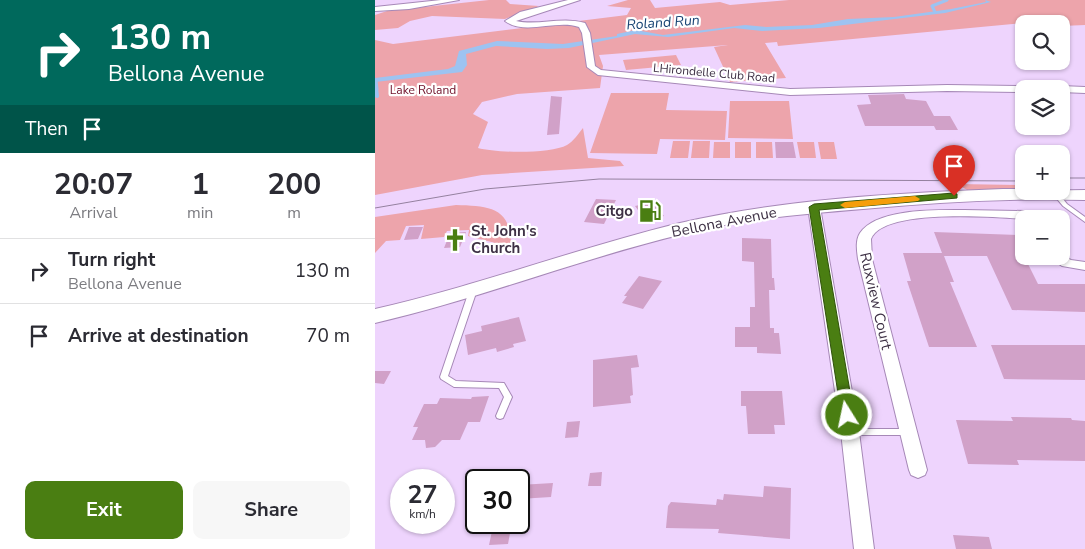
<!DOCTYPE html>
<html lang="en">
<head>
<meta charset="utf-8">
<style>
	:root { --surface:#fff; --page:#f7f7f7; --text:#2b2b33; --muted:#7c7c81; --line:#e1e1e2; --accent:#4a7e12 }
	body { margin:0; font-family:"Nunito Sans",sans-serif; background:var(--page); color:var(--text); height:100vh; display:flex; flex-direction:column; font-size:19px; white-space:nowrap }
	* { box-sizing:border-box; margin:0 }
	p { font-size:16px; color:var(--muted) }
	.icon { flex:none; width:28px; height:28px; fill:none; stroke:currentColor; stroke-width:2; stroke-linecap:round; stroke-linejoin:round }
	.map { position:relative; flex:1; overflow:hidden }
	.sheet { display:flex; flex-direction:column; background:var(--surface); width:375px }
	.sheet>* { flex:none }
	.banner { background:#00695c; color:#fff; overflow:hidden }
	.tools { position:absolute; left:640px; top:15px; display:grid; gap:10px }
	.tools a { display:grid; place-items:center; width:55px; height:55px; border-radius:10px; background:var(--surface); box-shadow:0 1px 4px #0004; font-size:25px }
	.speed { position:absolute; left:15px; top:469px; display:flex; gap:10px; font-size:25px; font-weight:700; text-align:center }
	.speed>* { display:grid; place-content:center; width:65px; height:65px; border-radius:50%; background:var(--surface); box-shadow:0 1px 4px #0004; line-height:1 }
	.speed small { font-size:12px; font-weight:400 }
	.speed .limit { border:2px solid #111; border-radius:8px; background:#fff; color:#111 }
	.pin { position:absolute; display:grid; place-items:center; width:42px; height:42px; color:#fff; margin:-51px -21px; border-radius:50% 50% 50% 0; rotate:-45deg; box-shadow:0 0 5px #0007 }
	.pin .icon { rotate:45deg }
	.me { position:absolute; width:55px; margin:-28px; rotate:350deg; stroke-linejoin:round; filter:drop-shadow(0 0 4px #0008) }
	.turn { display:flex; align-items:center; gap:18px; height:105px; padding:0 25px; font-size:22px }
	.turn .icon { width:65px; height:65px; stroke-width:2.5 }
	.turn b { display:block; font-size:35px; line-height:42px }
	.then { display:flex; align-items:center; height:48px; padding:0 25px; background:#0003; gap:10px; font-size:19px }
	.eta { display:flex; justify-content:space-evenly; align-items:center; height:85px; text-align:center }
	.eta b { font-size:30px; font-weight:700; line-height:35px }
	.button { display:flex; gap:10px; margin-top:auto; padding:10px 25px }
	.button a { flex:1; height:58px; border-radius:10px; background:var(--accent); color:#fff; font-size:20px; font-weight:700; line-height:58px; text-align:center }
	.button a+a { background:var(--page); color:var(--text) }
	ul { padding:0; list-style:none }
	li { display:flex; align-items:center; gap:15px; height:65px; padding:0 25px; border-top:1px solid var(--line) }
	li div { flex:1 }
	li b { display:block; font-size:19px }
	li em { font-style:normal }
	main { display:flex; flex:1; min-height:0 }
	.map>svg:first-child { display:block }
	.green { fill:#eda4ab }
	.water { fill:#9dc3f1 }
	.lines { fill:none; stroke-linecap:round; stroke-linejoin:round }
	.stream-far1 { stroke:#9dc3f1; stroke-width:3 }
	.stream { stroke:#9dc3f1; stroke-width:4 }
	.building { fill:#d1a1c8 }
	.service-casing { stroke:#a688b7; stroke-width:2 }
	.minor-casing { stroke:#a688b7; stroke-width:2 }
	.secondary-casing { stroke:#a688b7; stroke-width:2 }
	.service { fill:#fff; fill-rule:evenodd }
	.minor { fill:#fff; fill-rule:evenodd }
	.secondary { fill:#fff; fill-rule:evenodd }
	.tram { stroke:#94809f; stroke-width:1 }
	.route { fill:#4a7e12; stroke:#30520c }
	.slow { fill:#f59e0b }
	.labels { text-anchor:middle; stroke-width:4.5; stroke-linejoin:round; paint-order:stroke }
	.far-street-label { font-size:12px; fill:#3e3145; stroke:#fff }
	.far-park-label { font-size:12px; fill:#6e0f28; stroke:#fff }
	.far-water-label { font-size:14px; font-style:italic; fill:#184474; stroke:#fff }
	.poi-label { font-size:15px; font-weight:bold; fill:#3e3145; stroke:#fff; text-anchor:end }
	.street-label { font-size:15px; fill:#3e3145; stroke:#fff }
</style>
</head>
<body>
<main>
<section class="sheet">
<div class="banner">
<div class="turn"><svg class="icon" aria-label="right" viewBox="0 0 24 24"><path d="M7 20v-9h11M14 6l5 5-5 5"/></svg><div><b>130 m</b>Bellona Avenue</div></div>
<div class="then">Then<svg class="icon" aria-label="arrive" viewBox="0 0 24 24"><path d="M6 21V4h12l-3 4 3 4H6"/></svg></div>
</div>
<div class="eta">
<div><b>20:07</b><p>Arrival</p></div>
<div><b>1</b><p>min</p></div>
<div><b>200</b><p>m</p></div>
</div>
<ul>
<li><svg class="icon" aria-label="right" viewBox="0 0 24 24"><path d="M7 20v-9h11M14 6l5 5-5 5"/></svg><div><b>Turn right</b><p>Bellona Avenue</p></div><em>130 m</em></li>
<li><svg class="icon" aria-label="arrive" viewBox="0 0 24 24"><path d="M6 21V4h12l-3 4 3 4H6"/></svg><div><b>Arrive at destination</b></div><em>70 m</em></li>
</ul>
<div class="button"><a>Exit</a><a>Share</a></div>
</section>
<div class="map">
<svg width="710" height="549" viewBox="0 0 710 549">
	<rect width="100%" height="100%" fill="#eed4fd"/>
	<path class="green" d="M114,0H131L135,4L164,6L130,19L57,16L35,21L23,28L0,30V15L12,11Z
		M253,0H275L280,8L345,2L355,5L414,0H710V25L687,26L681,20L403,46L402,42L390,43L411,78L355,82L339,47L353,45L224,55L228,66L225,88L142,94L107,102L98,114L113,122L103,148C121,153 176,154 192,145C198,142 204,133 208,128L213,158L245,161L249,166L107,175L0,195V40L18,44L252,15L256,8L232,6Z
		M301,55L306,65L251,70L248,60Z
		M236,93H294L291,110L352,111L350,140L285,139L282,154L215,153Z
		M355,101H414L418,139L353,138Z
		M298,141H315L313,158H295Z
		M318,141H335L334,158H316Z
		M339,142H355V158H338Z
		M360,142H376V158H360Z
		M381,142H397L398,158H381Z
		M422,142H439L441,158H425Z
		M443,142H459L462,159H446Z
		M582,184L649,185V189L592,190Z
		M81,205C114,206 137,207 136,247L93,236L94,230L72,231L69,237L46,239L49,225L31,226L25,240L11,241L0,253V217Z"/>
	<path class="water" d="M610,0L616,2L570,13L444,28L387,31L359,28L293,37L260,34L194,48L172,49L121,46L91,54L92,65L87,72L0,82V78L73,69L80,66L84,51L122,41L188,44L242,36V34L261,30L288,35L370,25L391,27L437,25L473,19L519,17L576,9L611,2Z"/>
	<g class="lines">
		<path class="stream-far1" d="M560,12L557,6L572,0
			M1,81L2,89"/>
		<path class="stream" d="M1,88L2,96"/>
	</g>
	<path class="building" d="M529,94L531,99L551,101L559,116H575L583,130H561L559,126H490L482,105L496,104L493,95Z
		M176,96L187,97L184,134L172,135Z
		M400,142H418L421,158H401Z
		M221,199L241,200L229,224L209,222Z
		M278,202L289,216L271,221L260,206Z
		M34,227H48L43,239L29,240Z
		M91,232L85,247L69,248L75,233Z
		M559,232L646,235L649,240V256L663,284H710V312L637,310L612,256H569L579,282H575L602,347H554L532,281H536L528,253H567Z
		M367,238L396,239L397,278H399L400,290H394L395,328H399V333H404L406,354L382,353V347H360V327H375V307H380L379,262L367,261Z
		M264,276L287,281L268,309L247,303L252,296H249Z
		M144,317L151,341L138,344L139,347L122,352L121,348L93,355L90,335L107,331L106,326Z
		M616,345H710V380L629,379Z
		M262,355L264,367L256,368L258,395L255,396L256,403L218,407V360Z
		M0,371H16L9,384L0,383Z
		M366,391H407L410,425H399L400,434H373L371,406H366Z
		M114,396L105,422H93L85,440H67L60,447L51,448L50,440H37L43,427H38L49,404H62L65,398L96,399L97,397Z
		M636,417L696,418L697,420L710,421V461L642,460L644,465L593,464L581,420L638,421Z
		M205,421L203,437L190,438L192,422Z
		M227,472L226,486H213L215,473Z
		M178,483L176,497L144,499V485Z
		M389,486L416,488L415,539L343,533L344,529L291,528L293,506L296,502L341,505L342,499L348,500L349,494L388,497Z
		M119,522H137L133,544L114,545Z
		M578,535L614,537L617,549H581Z"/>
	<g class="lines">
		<defs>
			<path id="service" d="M681,192L683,193L692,204L710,217V222L688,206L678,194Z
				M94,291H97L101,293L73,376L81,381L129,383L137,397L128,418L125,419L122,418L121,416L129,397L124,388L79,387L66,379L65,377Z
				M475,429H532L535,430L536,432L535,434L532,435H475L472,434L471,432L472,430Z"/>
			<path id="minor" d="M66,0H84L34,9L0,11V7Z
				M193,0H205L141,21C164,26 186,16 210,23L215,33L220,66L226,70L415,89L572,85L649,86L653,89H649V92L572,91L415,95L223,75L212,67L207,33L204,27C181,19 150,36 130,21L145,12Z
				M686,86L710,87V93L686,92V89H682Z
				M439,203L445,207L484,432L499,549H479L466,432L433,207Z
				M589,210L649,211L655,215L649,219C620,217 508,208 496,239L497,259L552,470L550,475L543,478L536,475L534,470L483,259C482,251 480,241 485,233C502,208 562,210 589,210Z
				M686,255L696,260L710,262V270L687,266L672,256Z"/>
			<path id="secondary" d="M628,189H649V191L710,190V200C635,198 562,202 488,209C427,214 367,219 308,234C204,259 104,299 0,323V309C103,286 202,248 305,223C410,199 521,193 628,189Z"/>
		</defs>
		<use href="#service" class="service-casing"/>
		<use href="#minor" class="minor-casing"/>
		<use href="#secondary" class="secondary-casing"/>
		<use href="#service" class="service"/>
		<use href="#minor" class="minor"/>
		<use href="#secondary" class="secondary"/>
		<path class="tram" d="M686,178H710
			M0,208L110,189L224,179L649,181"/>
	</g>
	<path class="route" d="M579,193L582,194V198L444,210L479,415L477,419H467L434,207L439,204Z"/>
	<path class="slow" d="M540,196L545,199L543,201L470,208L465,205L470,202Z"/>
	<defs>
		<symbol id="fuel-bare" viewBox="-9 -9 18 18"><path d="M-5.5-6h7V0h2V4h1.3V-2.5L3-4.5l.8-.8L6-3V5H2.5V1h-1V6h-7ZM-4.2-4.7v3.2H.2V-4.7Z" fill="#4a7e12" stroke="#fff" stroke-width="2.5" paint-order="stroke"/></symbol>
		<symbol id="church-bare" viewBox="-9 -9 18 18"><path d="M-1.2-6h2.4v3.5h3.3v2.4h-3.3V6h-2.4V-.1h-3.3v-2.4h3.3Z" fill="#4a7e12" stroke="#fff" stroke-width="2.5" paint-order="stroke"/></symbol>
	</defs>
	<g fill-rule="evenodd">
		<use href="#fuel-bare" x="259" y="195" width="32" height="32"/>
		<use href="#church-bare" x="64" y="224" width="32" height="32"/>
	</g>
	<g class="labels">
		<g class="far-street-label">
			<text transform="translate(339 73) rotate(5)" y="4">LHirondelle Club Road</text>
		</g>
		<g class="far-park-label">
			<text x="48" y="94">Lake Roland</text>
		</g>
		<g class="far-water-label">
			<text transform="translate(288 22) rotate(-4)" y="5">Roland Run</text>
		</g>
		<g class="poi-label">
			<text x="258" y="216">Citgo</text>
			<text x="96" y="236" text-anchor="start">St. John's<tspan x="96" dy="17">Church</tspan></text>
		</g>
		<g class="street-label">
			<text transform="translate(349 222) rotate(-11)" y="5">Bellona Avenue</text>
			<text transform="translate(501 301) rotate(77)" y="5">Ruxview Court</text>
		</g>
	</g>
</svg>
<div class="tools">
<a><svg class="icon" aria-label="search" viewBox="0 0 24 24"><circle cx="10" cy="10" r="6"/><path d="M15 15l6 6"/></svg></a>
<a><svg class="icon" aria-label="layers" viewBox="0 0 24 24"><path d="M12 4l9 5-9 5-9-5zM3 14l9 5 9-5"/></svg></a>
<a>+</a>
<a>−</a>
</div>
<div class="speed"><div>27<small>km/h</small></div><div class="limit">30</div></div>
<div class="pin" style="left:579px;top:196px;background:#d93025"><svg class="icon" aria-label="arrive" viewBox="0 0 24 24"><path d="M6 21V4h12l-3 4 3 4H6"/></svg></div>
<svg class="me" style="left:472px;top:415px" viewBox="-20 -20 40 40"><circle r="17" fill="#4a7e12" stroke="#fff" stroke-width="3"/><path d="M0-11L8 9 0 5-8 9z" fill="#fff"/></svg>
</div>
</main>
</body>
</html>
